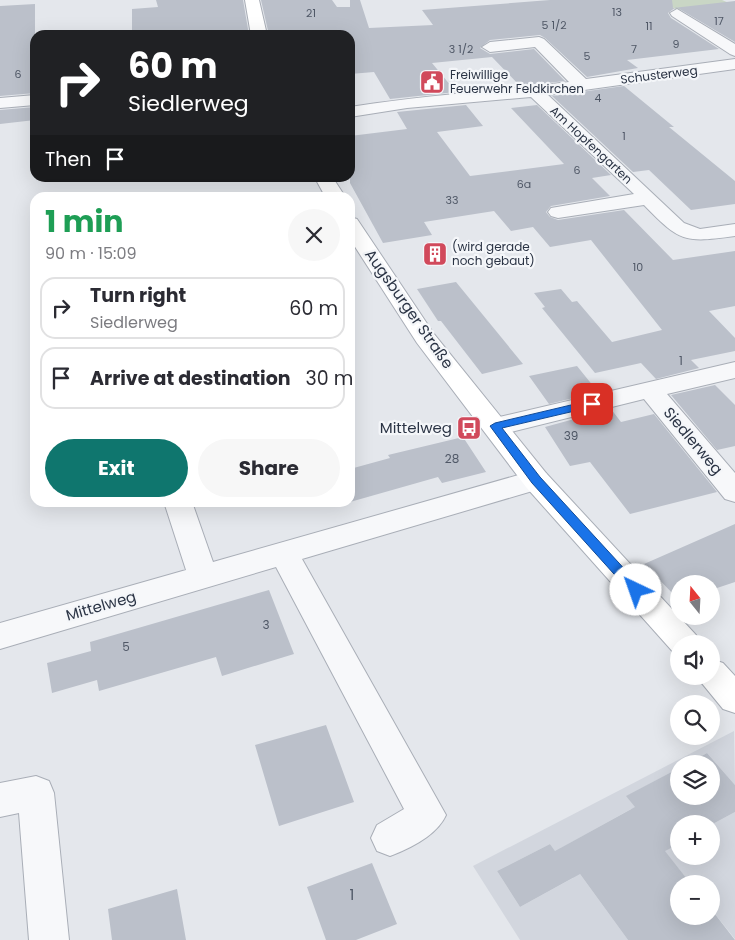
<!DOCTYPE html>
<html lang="en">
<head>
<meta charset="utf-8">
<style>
	:root { --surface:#fff; --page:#f7f7f7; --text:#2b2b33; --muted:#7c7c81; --line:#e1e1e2; --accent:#0f766e }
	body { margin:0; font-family:Poppins,sans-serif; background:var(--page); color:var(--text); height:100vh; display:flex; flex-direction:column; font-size:19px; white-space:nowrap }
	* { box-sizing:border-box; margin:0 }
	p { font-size:16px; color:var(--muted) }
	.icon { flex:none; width:28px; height:28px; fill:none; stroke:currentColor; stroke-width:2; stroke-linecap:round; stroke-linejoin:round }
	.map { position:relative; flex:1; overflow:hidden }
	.details { position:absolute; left:30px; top:192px; width:325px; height:315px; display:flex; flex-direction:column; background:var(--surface); border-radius:15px; box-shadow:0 5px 20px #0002 }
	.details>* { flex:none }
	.top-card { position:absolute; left:30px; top:30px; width:325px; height:152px; border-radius:15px; box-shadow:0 5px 20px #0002; background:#202124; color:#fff; overflow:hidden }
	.needle { width:32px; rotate:342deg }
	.controls { position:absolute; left:670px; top:575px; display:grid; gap:10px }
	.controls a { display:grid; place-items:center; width:50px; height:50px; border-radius:50%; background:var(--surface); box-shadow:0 5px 20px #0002; font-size:25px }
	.pin { position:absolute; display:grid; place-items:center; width:42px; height:42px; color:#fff; margin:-21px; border-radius:10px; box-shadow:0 2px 8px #0006 }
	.me { position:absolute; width:55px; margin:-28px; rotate:318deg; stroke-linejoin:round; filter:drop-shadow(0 0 4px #0008) }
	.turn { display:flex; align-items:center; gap:18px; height:105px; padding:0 15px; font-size:22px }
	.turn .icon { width:65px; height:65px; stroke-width:2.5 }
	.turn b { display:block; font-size:35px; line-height:42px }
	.then { display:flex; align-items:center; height:48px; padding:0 15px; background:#0003; gap:10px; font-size:19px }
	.round { display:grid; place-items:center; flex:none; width:52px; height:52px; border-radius:26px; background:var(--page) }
	.overview { display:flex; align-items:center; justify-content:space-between; height:85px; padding:0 15px }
	h1 { font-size:30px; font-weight:700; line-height:38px; color:#1e9e55 }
	.button { display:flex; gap:10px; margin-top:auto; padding:10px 15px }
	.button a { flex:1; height:58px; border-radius:30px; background:var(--accent); color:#fff; font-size:20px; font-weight:700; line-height:58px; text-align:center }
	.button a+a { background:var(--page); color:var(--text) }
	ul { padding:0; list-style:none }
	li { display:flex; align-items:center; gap:15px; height:62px; margin:0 10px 8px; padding:0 5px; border:2px solid var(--line); border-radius:15px }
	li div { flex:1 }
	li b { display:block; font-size:19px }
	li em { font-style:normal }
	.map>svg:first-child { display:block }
	.built { fill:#d2d6de; fill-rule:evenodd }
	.green { fill:#c9d6c5 }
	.building { fill:#bbc0ca }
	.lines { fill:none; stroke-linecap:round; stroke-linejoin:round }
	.street-casing { stroke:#a9aeb7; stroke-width:2 }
	.secondary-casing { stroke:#a9aeb7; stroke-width:2 }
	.street { fill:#f7f8fa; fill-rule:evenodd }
	.secondary { fill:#fff; fill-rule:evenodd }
	.route { fill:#1a73e8; stroke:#114b97 }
	.labels { text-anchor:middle; stroke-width:4.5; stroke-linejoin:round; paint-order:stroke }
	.far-number-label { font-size:11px; fill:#4f5766 }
	.far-poi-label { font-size:12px; fill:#2b3445; stroke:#f4f6f9; text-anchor:start }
	.far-street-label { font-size:12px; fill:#2b3445; stroke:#f4f6f9 }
	.number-label { font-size:12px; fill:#4f5766 }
	.street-label { font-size:15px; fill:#2b3445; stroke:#f4f6f9 }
	.poi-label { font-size:15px; fill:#2b3445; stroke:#f4f6f9; text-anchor:end }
	.near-number-label { font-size:15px; fill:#4f5766 }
</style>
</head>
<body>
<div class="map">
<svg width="735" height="940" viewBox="0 0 735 940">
	<rect width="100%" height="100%" fill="#e4e7ec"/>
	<path class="built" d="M734,731L735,785L707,753L687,764H679V768L627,796L668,849L679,844V856H711V825L735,812V939L711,909V884H691L631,809L561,848L628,940H520L473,866ZM550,844L573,878L520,907L497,871Z"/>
	<path class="green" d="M660,0H722L729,3L677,10Z"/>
	<path class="building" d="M156,0H243L249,35H132V9L158,7Z
		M261,0H332L337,7H350V0H360L369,28L433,25L422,10L550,0H672L673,8L735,1V42L676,7L668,13L671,18L719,49L627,60L638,68L587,77L545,38L540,35L490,40L480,48L490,54L534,49L565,81L520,86L492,57L432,63L456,92L390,99L374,72L350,74V35H269Z
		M35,4V93L0,96V6Z
		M624,86L674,127H669L735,181V204L691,210L649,170L633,172L552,96Z
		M466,105L483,126L437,132L470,176L564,164L511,108L537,105L611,175L592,178L610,196L551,206L546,212L550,217L558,220L624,210L673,260L735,251V306L709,311L735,338V351L691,360L699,368L656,379L641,363L595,373L542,308L545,307L534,293L561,289L572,302L577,301L612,342L662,330L591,240L550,247L533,227L511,231L494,211L424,222L432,235L383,243L350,183V136L407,129L397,112Z
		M35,107V120L0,124V110Z
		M456,282L523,364L482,374L441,321H438L417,289Z
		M577,366L598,392L549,404L529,376Z
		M715,385L735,405V446L717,450L671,395Z
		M611,409L621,422L654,414L717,492L630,514L590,462L570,466L545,427Z
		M463,437L486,472L442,483L438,477L350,502V469L390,458L388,455Z
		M735,524V582L711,590V584H679V600L644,564Z
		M269,590L294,654L222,676L216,657L99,691L97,680L52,693L47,663L91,651L90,642Z
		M326,725L354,802L279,826L255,745Z
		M707,753L735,785V812L711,825L679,824V844L665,851L691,884H679V916H711V909L735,940H628L580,874L520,907L497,871L550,844L555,851L635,807L626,796L679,768V796H711V764H687Z
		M372,863L397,924L356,940H326L307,887Z
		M177,889L186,940H112L108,909Z"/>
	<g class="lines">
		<defs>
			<path id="street" d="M677,9L735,44V56L730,54L672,16L670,13Z
				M539,37L544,39L586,79L735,59V69L548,95L684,223L700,229L735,224V236C684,243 680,242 644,205L558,218L551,216L548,212L551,208L634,194L531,97L407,108L350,117V107C423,95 496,91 569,82L535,47L490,52L482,47L490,42Z
				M35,95V105L0,108V98Z
				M735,362V378L667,394L735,473V502L725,499L644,399L495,436L486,433L482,427L486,421L495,418Z
				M536,470L546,473L550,480L546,487L302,559L446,815C437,835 411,848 390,856L377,851L371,838L377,825L404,809L276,567L0,649V623L186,570L164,502H192L213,562Z
				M36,776L49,781L54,793L69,940H29L19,813L0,817V783Z"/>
			<path id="secondary" d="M245,0H259L267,35H251Z
				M315,178H333L346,198H326Z
				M350,217L357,219L434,334L546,473L696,635L701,644H679V655L674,653L526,487L417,343L350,239Z
				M711,659L723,663L735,676V713L723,709L696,676H711Z"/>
		</defs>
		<use href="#street" class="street-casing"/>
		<use href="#secondary" class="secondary-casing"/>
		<use href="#street" class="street"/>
		<use href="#secondary" class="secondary"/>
	</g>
	<path class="route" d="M592,400L596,401V406L502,428L540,477L641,587L643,590L636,595L632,594L532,483L490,426L495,423Z"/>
	<defs>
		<symbol id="civic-square" viewBox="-11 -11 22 22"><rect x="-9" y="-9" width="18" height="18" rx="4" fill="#d1495b" stroke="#f4f6f9"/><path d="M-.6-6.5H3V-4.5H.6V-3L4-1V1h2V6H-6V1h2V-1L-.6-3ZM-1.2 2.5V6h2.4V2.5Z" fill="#fff"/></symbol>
		<symbol id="building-square" viewBox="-11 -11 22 22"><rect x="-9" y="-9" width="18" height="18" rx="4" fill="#d1495b" stroke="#f4f6f9"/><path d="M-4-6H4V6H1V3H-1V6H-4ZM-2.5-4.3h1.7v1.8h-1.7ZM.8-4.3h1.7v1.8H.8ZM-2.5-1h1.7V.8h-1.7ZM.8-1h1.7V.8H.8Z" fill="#fff"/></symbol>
		<symbol id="bus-square" viewBox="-11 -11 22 22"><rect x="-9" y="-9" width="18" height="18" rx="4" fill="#d1495b" stroke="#f4f6f9"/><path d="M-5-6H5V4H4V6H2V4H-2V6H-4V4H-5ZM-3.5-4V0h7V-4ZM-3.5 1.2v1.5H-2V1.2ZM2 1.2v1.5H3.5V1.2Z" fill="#fff"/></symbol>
	</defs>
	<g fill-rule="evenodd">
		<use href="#civic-square" x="418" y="68" width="28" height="28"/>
		<use href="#building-square" x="421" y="240" width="28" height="28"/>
		<use href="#bus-square" x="455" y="414" width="28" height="28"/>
	</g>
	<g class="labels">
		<g class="far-number-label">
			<text x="617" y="16">13</text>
			<text x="311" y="17">21</text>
			<text x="719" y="25">17</text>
			<text x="554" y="29">5 1/2</text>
			<text x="649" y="30">11</text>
			<text x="676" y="48">9</text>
			<text x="461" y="53">3 1/2</text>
			<text x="634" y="53">7</text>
			<text x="587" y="60">5</text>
			<text x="18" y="78">6</text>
			<text x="598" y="102">4</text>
			<text x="624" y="140">1</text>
			<text x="577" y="174">6</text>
			<text x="524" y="188">6a</text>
			<text x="452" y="204">33</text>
			<text x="638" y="271">10</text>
		</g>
		<g class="far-poi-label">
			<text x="450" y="79">Freiwillige<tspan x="450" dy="14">Feuerwehr Feldkirchen</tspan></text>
			<text x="452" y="251">(wird gerade<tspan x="452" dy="14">noch gebaut)</tspan></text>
		</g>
		<g class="far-street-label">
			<text transform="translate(659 75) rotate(-7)" y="4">Schusterweg</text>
			<text transform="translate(591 145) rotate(43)" y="4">Am Hopfengarten</text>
		</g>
		<g class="number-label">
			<text x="681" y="365">1</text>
			<text x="571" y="440">39</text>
			<text x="452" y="463">28</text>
			<text x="266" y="629">3</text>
			<text x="126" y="651">5</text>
		</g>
		<g class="street-label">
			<text transform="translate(409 309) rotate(55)" y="5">Augsburger Straße</text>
			<text transform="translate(693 441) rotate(50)" y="5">Siedlerweg</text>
			<text transform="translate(101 606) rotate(-16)" y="5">Mittelweg</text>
		</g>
		<g class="poi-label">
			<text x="452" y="433">Mittelweg</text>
		</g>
		<g class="near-number-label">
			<text x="352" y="900">1</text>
		</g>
	</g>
</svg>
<div class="controls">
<a><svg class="needle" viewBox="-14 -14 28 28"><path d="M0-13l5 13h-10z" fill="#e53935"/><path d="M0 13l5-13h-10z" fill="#7c7c81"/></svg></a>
<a><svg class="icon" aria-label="sound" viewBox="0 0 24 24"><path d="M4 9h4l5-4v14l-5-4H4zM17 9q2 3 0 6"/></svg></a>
<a><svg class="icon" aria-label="search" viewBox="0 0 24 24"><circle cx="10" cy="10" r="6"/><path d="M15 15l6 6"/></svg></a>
<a><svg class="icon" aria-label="layers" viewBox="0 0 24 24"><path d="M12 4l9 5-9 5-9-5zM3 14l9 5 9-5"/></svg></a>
<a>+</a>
<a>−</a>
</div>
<div class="pin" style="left:592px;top:404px;background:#d93025"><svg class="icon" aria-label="arrive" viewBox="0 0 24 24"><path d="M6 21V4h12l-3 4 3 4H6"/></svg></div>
<svg class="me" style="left:636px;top:590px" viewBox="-20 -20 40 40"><circle r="19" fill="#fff"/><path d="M0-13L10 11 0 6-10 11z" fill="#1a73e8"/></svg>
<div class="top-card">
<div class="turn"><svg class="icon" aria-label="right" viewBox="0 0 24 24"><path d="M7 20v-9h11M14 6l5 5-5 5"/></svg><div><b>60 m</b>Siedlerweg</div></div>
<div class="then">Then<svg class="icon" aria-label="arrive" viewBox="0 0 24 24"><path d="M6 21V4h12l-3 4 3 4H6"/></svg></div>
</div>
<section class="details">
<div class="overview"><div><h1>1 min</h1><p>90 m · 15:09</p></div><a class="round"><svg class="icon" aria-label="close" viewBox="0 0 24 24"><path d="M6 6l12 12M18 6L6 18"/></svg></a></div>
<ul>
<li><svg class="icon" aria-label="right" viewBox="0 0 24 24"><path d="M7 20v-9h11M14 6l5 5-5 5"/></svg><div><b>Turn right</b><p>Siedlerweg</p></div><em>60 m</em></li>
<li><svg class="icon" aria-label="arrive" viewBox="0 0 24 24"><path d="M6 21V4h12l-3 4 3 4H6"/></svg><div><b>Arrive at destination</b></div><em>30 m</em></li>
</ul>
<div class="button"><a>Exit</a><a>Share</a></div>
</section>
</div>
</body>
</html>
